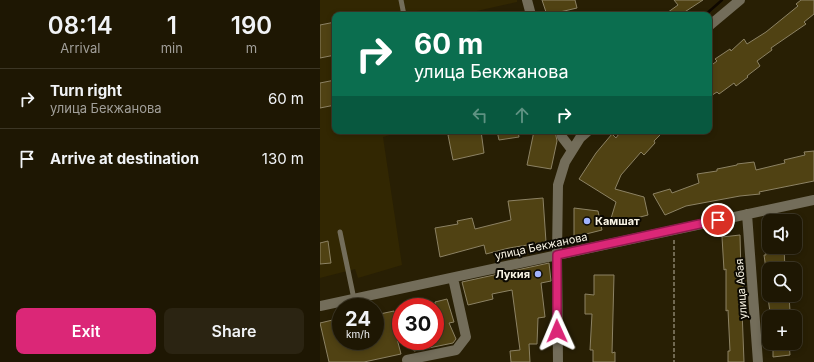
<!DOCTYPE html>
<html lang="en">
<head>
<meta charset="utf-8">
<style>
	:root { --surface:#1e1703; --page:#2b2412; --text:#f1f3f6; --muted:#a19f9a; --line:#3c3625; --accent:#db2777 }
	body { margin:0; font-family:Inter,sans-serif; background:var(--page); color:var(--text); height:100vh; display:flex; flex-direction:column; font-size:15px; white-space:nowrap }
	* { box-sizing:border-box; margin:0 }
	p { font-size:13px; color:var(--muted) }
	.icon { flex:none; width:22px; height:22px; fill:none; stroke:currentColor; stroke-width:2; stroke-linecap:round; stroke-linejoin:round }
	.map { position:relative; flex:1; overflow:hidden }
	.side { display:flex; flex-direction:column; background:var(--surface); width:320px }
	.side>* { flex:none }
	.hud { position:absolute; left:12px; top:12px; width:380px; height:122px; border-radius:8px; box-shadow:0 2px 6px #0003,0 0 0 1px var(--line); background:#0b6e4f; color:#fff; overflow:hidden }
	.buttons { position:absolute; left:442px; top:214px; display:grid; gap:8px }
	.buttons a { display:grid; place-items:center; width:40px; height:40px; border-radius:8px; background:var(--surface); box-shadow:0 2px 6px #0003,0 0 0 1px var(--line); font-size:20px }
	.speed { position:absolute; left:12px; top:298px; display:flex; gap:8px; font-size:20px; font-weight:700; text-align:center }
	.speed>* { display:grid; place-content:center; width:52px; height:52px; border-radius:50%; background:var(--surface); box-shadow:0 2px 6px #0003,0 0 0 1px var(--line); line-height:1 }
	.speed small { font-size:10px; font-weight:400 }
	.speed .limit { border:6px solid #d22; background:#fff; color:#111 }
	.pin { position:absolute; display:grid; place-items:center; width:34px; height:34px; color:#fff; margin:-17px; border:2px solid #fff; border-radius:50%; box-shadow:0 1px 4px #0007 }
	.me { position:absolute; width:44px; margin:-22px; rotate:359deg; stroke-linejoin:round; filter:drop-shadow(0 0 3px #0008) }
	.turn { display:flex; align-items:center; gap:14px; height:84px; padding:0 16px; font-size:18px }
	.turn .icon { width:52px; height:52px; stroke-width:2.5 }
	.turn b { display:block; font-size:28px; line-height:34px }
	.lanes { display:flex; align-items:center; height:38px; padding:0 16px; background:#0003; justify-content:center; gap:20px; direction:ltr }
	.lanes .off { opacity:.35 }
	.eta { display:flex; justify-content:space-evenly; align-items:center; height:68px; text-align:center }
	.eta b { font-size:24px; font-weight:600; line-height:28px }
	.cta { display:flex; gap:8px; margin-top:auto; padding:8px 16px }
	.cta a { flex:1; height:46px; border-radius:8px; background:var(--accent); color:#fff; font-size:16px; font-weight:600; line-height:46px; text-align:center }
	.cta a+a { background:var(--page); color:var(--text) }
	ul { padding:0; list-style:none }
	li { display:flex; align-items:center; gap:12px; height:60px; padding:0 16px; border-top:1px solid var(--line) }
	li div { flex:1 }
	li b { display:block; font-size:15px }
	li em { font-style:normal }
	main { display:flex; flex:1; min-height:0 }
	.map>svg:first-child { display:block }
	.built { fill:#322702 }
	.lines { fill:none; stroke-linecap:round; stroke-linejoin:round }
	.stream { stroke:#0f0800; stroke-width:2.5 }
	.building { fill:#504213; stroke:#8c8264 }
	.path { stroke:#88816b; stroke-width:1.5; stroke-dasharray:4 2; stroke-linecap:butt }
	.service { stroke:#736d5a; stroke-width:5 }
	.minor { stroke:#736d5a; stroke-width:10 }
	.route-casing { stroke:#8e194d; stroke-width:10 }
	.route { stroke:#db2777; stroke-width:7 }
	.poi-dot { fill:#a0b3fd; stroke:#0d0a02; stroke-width:1.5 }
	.labels { text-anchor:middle; stroke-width:4; stroke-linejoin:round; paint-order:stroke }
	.poi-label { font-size:11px; font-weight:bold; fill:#f9f4e4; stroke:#0d0a02; text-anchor:start }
	.street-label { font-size:11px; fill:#f9f4e4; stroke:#0d0a02 }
</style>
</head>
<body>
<main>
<section class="side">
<div class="eta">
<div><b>08:14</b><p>Arrival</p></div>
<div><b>1</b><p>min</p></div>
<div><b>190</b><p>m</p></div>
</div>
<ul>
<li><svg class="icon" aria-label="right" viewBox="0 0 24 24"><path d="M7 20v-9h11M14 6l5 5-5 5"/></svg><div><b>Turn right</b><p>улица Бекжанова</p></div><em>60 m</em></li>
<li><svg class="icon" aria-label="arrive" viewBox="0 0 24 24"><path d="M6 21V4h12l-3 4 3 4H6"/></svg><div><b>Arrive at destination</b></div><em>130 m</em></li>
</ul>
<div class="cta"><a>Exit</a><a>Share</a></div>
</section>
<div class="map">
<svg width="494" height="362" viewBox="0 0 494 362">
	<rect width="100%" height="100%" fill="#281f04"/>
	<path class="built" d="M0,0H197V2L148,13V15H15V131H83L63,137L82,265L38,278L35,269L0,278Z"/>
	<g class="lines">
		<path class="stream" d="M385,15L402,0"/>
	</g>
	<path class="building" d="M222,0H255L257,8L227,15Z
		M354,0H383L360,15H344L358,5Z
		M481,0H494V14L484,22L486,24L451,48L452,50L437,61L440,66L427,76L428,77L416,86L414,83L399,94L397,92L389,97V67L397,61L395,59L410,49L411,51L424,39L427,44L446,32L478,6L476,4Z
		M15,22V55L0,58V25Z
		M15,80V105L0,108V83Z
		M142,131H161L164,153L133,160L128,135Z
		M177,131H198L199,137L179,140Z
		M214,131H235L237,141L231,169L207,165Z
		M301,131H344L334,141L335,143L324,155L321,152L301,175L295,189L324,197L328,215L289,225L296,202L259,179L276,153L292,134L296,138Z
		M494,151V181L439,192L440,194L420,196L366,206L345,215L333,194L350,189L352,193L379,183L377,174L397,171V169L417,165V164L434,162L436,170L465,163L464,160L485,155L484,152Z
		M223,198L226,242L189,248L166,254L164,245L120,257L115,228L138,224L137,221L152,218L155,229L191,220L188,201Z
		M254,208L278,211L282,230L254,237Z
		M420,235L421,274L423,273V310H422L424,362H408V351H410L408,310L406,311V269L404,270L402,237Z
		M8,241L11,263L0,264V243Z
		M445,247H464L465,269H446L444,255H446Z
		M229,263L231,281L221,283L225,317L218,318L217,344H209L210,362H191L190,351L200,350L192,290L172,294L173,299L148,305L142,282Z
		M274,275H294L292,353L295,352V362H273V350H270L272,314H265V294L274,295Z
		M469,296L470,311L450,312L448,298Z
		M127,299L134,322L129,323L136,339L133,343L94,351L92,341H115V302Z
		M74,311L80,334L76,335L81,354L44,362H9L0,323L21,318V341H55V315Z
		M453,343H469L470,355L453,357Z"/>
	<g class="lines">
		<path class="path" d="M354,240V362"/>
		<path class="service" d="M81,0L84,15
			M20,232L34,299"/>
		<path class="minor" d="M207,0L211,15
			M389,26L420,0
			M241,131L242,137L252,150
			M427,214L438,362
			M0,306L494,200
			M87,360L136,350L146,337L133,278
			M238,362L237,255L238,185L245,162L260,138L268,131"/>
	</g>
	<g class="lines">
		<defs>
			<path id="route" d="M237,331V255L398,220"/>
		</defs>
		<use href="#route" class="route-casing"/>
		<use href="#route" class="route"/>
	</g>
	<g class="poi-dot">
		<circle cx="267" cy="221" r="4"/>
		<circle cx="218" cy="274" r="4"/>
	</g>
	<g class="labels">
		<g class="poi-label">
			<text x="275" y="225">Камшат</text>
			<text x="210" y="278" text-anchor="end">Лукия</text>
		</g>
		<g class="street-label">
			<text transform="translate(221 246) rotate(-12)" y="4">улица Бекжанова</text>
			<text transform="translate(421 289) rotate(-94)" y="4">улица Абая</text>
		</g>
	</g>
</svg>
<div class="buttons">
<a><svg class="icon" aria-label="sound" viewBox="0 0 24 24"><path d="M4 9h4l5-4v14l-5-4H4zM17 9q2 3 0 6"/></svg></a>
<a><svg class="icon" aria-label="search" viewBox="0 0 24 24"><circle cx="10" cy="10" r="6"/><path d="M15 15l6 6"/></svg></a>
<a>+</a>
</div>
<div class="speed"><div>24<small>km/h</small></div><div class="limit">30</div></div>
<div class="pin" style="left:398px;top:220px;background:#d93025"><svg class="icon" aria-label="arrive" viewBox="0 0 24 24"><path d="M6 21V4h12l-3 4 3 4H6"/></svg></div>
<svg class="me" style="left:237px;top:331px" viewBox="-20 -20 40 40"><path d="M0-17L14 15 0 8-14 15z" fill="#db2777" stroke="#fff" stroke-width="4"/></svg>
<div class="hud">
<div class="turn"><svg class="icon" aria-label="right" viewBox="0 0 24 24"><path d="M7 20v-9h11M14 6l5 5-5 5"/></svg><div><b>60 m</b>улица Бекжанова</div></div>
<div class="lanes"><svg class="icon off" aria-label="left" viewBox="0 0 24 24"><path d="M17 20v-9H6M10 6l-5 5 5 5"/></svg><svg class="icon off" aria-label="ahead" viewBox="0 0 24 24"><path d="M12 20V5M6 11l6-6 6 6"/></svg><svg class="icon" aria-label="right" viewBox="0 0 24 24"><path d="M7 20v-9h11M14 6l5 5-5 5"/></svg></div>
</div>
</div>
</main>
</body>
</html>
